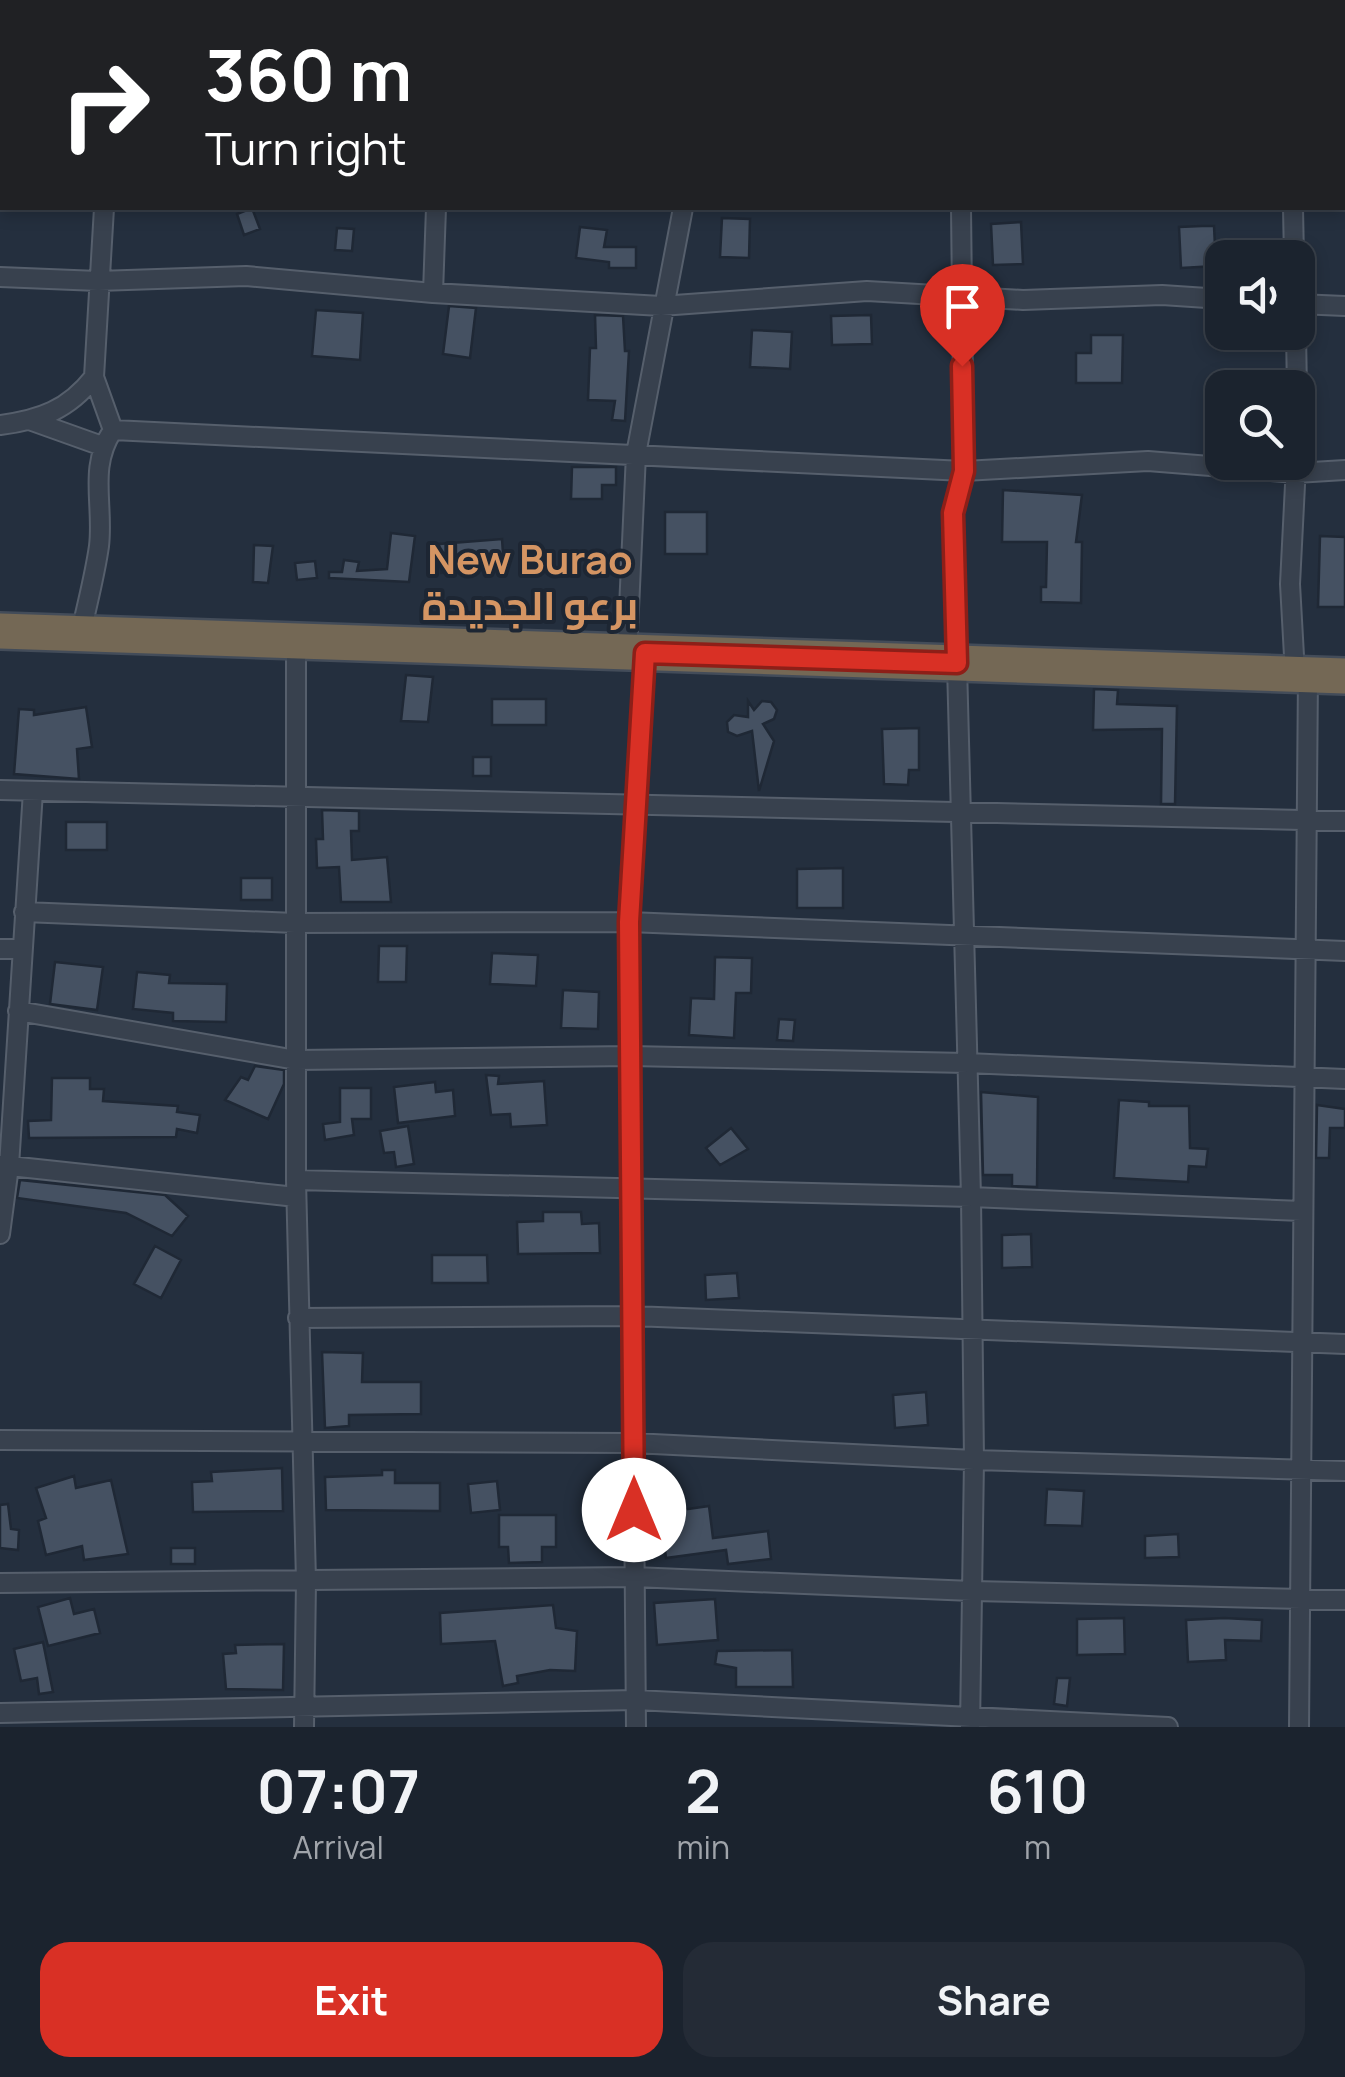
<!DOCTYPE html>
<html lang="en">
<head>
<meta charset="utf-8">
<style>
	:root { --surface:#1b232e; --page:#242b36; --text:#f1f3f6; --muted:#a0a4aa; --line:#39404a; --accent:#d93025 }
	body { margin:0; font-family:Manrope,Cairo,sans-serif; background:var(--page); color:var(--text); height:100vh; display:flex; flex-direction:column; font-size:38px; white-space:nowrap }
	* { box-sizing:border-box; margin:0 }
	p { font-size:32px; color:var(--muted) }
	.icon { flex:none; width:55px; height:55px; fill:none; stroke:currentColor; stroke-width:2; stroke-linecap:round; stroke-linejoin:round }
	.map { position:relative; height:1727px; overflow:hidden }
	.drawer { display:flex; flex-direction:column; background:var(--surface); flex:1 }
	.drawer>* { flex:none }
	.guide { position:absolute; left:0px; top:0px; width:1345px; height:210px; box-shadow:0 5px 15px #0003,0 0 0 2px var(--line); background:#202124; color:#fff; overflow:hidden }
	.buttons { position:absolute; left:1205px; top:240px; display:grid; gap:20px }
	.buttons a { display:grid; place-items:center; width:110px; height:110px; border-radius:20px; background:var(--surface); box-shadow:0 5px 15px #0003,0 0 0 2px var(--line); font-size:50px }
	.pin { position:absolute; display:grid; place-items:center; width:85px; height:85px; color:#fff; margin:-102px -42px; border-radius:50% 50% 50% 0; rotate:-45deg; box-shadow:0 0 10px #0007 }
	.pin .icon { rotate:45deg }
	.me { position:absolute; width:110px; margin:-55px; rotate:0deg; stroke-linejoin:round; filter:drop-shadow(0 0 8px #0008) }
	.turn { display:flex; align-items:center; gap:35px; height:210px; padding:0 40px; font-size:45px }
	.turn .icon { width:130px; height:130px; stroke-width:2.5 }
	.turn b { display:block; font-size:70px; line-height:85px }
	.eta { display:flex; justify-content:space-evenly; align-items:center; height:170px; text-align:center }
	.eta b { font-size:60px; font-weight:700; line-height:70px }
	.action { display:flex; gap:20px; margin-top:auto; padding:20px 40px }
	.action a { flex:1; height:115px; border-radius:30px; background:var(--accent); color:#fff; font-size:40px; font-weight:700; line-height:115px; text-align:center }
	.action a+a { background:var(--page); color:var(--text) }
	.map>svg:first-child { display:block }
	.building { fill:#455162; stroke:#1f2835; stroke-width:2.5 }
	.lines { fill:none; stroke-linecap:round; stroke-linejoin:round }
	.street-casing { stroke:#565f6c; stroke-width:22 }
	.highway-casing { stroke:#434c59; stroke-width:40 }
	.street { stroke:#38414e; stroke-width:18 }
	.highway { stroke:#746855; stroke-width:35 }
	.route-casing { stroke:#8d1f18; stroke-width:25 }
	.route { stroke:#d93025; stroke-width:18 }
	.labels { text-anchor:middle; stroke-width:8; stroke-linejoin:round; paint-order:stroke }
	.district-label { font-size:40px; font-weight:bold; fill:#d59563; stroke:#1d2633 }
</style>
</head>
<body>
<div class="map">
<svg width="1345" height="1727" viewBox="0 0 1345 1727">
	<rect width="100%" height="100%" fill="#242f3e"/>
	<path class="building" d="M252,208L260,229L244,235L237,214Z
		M722,218L750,219L749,258L720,257Z
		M1021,222L1023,264L993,265L991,224Z
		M1202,226H1214L1216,266L1181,268L1179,227Z
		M580,227L607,230L604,247H636V268H609V262L576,258Z
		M337,228L354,229L352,251L335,250Z
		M449,306L476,308L470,358L443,354Z
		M316,310L363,313L360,360L312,356Z
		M595,315L623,316L625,351H629L625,421L612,420L615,401L588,400L590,348H596Z
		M871,315L872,344L832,345L831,316Z
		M752,330L792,332L790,369L750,367Z
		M1217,332H1249L1250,347L1218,350Z
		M1091,335H1123L1122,383H1076V353H1091Z
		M572,467H616V485H602V499H571Z
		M1003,490L1082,495L1076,542H1082L1081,603L1041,602V587H1046L1047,542H1002Z
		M665,512H707V554H665Z
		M391,533L415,536L409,582L329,578V572H342L344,560L359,562L357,571L387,569Z
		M1320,536L1345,537V607H1318Z
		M502,539L504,568L441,573L439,544Z
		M254,545L273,546L268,583L253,582Z
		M315,561L317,578L297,580L295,563Z
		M406,675L433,677L428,722L401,721Z
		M1094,689L1118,690L1117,704L1177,706L1175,804H1161L1162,729L1093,730Z
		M492,699H546V725H492Z
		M748,701L754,710L762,701L771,702L777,710L774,719L763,724L774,741L759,791L752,731L737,736L728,732L727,722L734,715L748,717Z
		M86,707L92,747L77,749L79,779L14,774L19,709L34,710V715Z
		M919,728V770H909L908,785L884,784L882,729Z
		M473,757H491V776H473Z
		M322,810L359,811V831H351L352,860L387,857L391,902H341L339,867L317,868L316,839H323Z
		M66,822H107V850H66Z
		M843,868V908H797V869Z
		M241,878H272V900H241Z
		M379,946H407L406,982H378Z
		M492,953L538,955L536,986L490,984Z
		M715,957L752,958L751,993H736L734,1038L689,1035L691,998L714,999Z
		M55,962L103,967L97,1010L50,1004Z
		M137,972L170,975L169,983L227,984L226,1022L173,1021V1013L133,1009Z
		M563,990L599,992L598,1029L561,1028Z
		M779,1019L795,1020L793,1041L777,1040Z
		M255,1066L284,1070V1084L268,1119L225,1100L241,1077L248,1080Z
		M486,1075L499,1076L498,1084L544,1081L547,1125L511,1127L510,1114L491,1115Z
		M52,1078H90V1089H104L103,1101L178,1106L177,1112L200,1115L197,1133L177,1129L176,1137L29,1138L28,1121L51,1120Z
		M435,1082L436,1092L453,1090L455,1116L398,1123L394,1087Z
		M340,1088H371V1119H352L354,1135L325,1140L323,1124L340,1122Z
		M981,1092L1038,1097L1037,1187L1012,1186V1175H983Z
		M1119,1100L1149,1102V1106H1189L1190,1148L1208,1149L1206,1167L1189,1166L1188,1182L1114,1178Z
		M1317,1105L1345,1109V1128H1330L1329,1158H1316Z
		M408,1126L414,1164L396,1167L394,1152L384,1153L380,1131Z
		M731,1128L748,1149L720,1165L706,1148Z
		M20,1180L165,1195L188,1216L172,1236L126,1213L17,1198Z
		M543,1212H581L582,1224L599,1223L600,1253L518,1254L517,1222L543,1221Z
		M1031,1234L1032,1267L1002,1268V1235Z
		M155,1246L181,1260L161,1298L134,1284Z
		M432,1255H487L488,1283H432Z
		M737,1273L739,1298L706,1300L705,1275Z
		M322,1352L363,1353L362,1382H421V1414L349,1415V1426L325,1428Z
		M926,1392L928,1425L895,1428L893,1395Z
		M282,1468L283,1511L193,1512L192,1482L212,1481L211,1472Z
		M382,1470H395V1483H440V1511L326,1510L325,1477L382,1475Z
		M74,1476L76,1488L111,1480L128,1554L84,1560L82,1546L46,1555L38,1521L46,1518L36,1488Z
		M497,1481L500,1510L471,1513L468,1484Z
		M1047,1489L1084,1491L1082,1526L1045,1525Z
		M8,1504L11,1529L19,1530L18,1550L0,1548V1505Z
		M709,1506L713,1538L768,1531L771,1559L728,1564L726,1550L666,1558L660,1513Z
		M499,1515H556V1547H542V1562L509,1563L508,1547H499Z
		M1178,1534L1179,1557L1145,1558V1536Z
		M171,1548H195V1564H171Z
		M70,1598L74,1614L94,1609L100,1633L48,1646L38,1607Z
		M715,1599L718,1640L657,1645L654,1603Z
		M553,1605L556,1628L577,1631L575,1671L550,1670L517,1676L518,1683L503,1686L495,1641L441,1644L440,1613Z
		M1124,1618L1125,1654L1077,1655V1619Z
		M1224,1618L1262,1620L1261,1641L1225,1640L1226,1660L1188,1662L1186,1620Z
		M43,1642L53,1692L39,1694L37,1678L21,1681L14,1649Z
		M284,1644L283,1690L226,1689L223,1654L236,1653L235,1645Z
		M792,1650L793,1687H736V1668L715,1664L717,1651Z
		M1057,1678H1070L1067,1706L1054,1704Z"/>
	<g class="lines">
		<defs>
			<path id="street" d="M123,0V2
				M956,0V2
				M701,2V0
				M1303,2L1304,0
				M0,101H2
				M1342,150L1345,151
				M961,208L964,471L953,513L971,1197L974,1460L970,1727
				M1293,208L1294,258
				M0,277L98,281L246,276L433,293L661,306L867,291L1023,300L1162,295L1222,299
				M433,293L436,208
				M1298,304L1345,306
				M1296,332L1298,453
				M32,421L102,446
				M0,425C40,420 68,410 94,377
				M113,430L964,471L1148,461L1296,473L1345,470
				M81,633C87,604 95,575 99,546C104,505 88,467 113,430L94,377L104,208
				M296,642V1180L306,1581L304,1727
				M627,653L636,454L683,208
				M1295,674L1290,584L1296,465
				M0,790L1345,821
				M24,912L295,923L629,922L1345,951
				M0,949H22
				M18,1011L296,1060L630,1056L967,1063L1345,1079
				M0,1165L296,1197
				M296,1180L971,1197L1302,1211
				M0,1234L9,1166L33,791
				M298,1318L633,1316L1345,1344
				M0,1440L633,1443L974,1460L1345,1471
				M0,1583L634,1577L972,1591L1345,1600
				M0,1713L636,1700L1168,1727
				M636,1727L629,922L645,653
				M1299,1727L1308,675"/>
			<path id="highway" d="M0,631L1345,676"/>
		</defs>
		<use href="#street" class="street-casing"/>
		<use href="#highway" class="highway-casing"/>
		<use href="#street" class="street"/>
		<use href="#highway" class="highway"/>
	</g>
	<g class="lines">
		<defs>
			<path id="route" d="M634,1510L629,922L645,653L957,663L953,513L964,471L962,366"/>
		</defs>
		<use href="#route" class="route-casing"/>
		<use href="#route" class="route"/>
	</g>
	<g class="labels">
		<g class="district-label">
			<text x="530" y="574">New Burao<tspan x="530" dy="46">برعو الجديدة</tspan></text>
		</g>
	</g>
</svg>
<div class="buttons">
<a><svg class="icon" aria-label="sound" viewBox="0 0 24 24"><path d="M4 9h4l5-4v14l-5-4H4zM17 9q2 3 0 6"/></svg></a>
<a><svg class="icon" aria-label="search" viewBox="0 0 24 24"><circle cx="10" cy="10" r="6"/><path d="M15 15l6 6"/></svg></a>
</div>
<div class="pin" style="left:962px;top:366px;background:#d93025"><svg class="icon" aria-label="arrive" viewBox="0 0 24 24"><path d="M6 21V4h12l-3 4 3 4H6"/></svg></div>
<svg class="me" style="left:634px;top:1510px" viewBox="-20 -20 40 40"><circle r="19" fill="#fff"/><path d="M0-13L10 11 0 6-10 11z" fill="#d93025"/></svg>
<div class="guide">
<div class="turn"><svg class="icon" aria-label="right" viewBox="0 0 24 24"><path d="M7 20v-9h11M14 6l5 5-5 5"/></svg><div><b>360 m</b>Turn right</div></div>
</div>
</div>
<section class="drawer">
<div class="eta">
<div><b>07:07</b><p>Arrival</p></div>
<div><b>2</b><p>min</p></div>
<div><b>610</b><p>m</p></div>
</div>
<div class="action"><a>Exit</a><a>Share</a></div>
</section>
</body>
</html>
